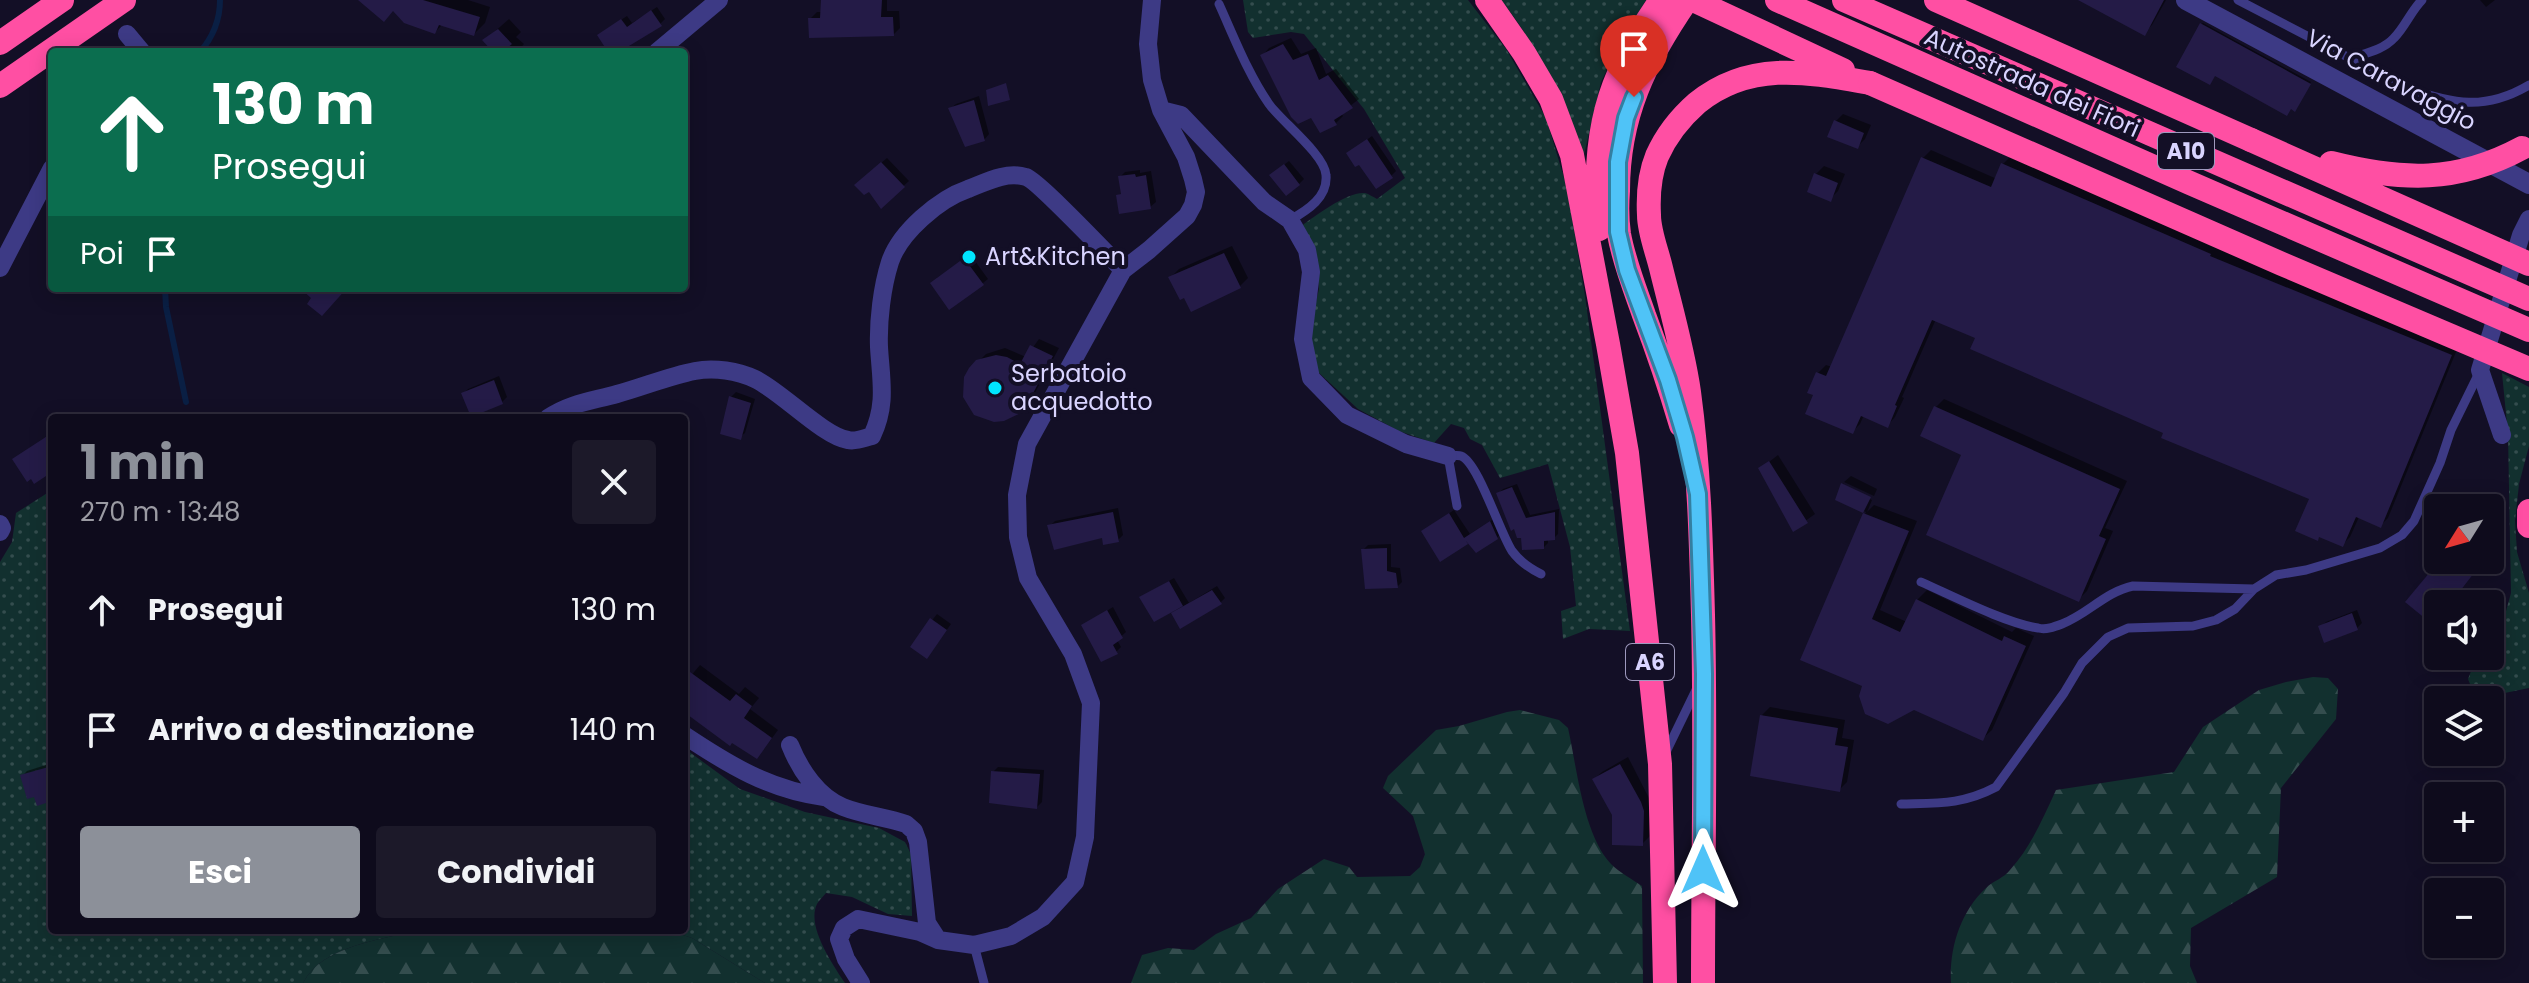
<!DOCTYPE html>
<html lang="it">
<head>
<meta charset="utf-8">
<style>
	:root { --surface:#0e0b1c; --page:#1c1929; --text:#f1f3f6; --muted:#9b9ba3; --line:#2e2b3b; --accent:#8c9099 }
	body { margin:0; font-family:Poppins,sans-serif; background:var(--page); color:var(--text); height:100vh; display:flex; flex-direction:column; font-size:30px; white-space:nowrap }
	* { box-sizing:border-box; margin:0 }
	p { font-size:26px; color:var(--muted) }
	.icon { flex:none; width:44px; height:44px; fill:none; stroke:currentColor; stroke-width:2; stroke-linecap:round; stroke-linejoin:round }
	.map { position:relative; flex:1; overflow:hidden }
	.panel { position:absolute; left:48px; top:414px; width:640px; height:520px; display:flex; flex-direction:column; background:var(--surface); border-radius:8px; box-shadow:0 4px 20px #0003,0 0 0 2px var(--line) }
	.panel>* { flex:none }
	.hud { position:absolute; left:48px; top:48px; width:640px; height:244px; border-radius:8px; box-shadow:0 4px 20px #0003,0 0 0 2px var(--line); background:#0b6e4f; color:#fff; overflow:hidden }
	.needle { width:52px; rotate:233deg }
	.controls { position:absolute; left:2424px; top:494px; display:grid; gap:16px }
	.controls a { display:grid; place-items:center; width:80px; height:80px; border-radius:8px; background:var(--surface); box-shadow:0 4px 20px #0003,0 0 0 2px var(--line); font-size:40px }
	.pin { position:absolute; display:grid; place-items:center; width:68px; height:68px; color:#fff; margin:-82px -34px; border-radius:50% 50% 50% 0; rotate:-45deg; box-shadow:0 0 8px #0007 }
	.pin .icon { rotate:45deg }
	.me { position:absolute; width:88px; margin:-44px; rotate:0deg; stroke-linejoin:round; filter:drop-shadow(0 0 6px #0008) }
	.turn { display:flex; align-items:center; gap:28px; height:168px; padding:0 32px; font-size:36px }
	.turn .icon { width:104px; height:104px; stroke-width:2.5 }
	.turn b { display:block; font-size:56px; line-height:68px }
	.then { display:flex; align-items:center; height:76px; padding:0 32px; background:#0003; gap:16px; font-size:30px }
	.round { display:grid; place-items:center; flex:none; width:84px; height:84px; border-radius:8px; background:var(--page) }
	.overview { display:flex; align-items:center; justify-content:space-between; height:136px; padding:0 32px }
	h1 { font-size:48px; font-weight:700; line-height:60px; color:var(--accent) }
	.action { display:flex; gap:16px; margin-top:auto; padding:16px 32px }
	.action a { flex:1; height:92px; border-radius:8px; background:var(--accent); color:#fff; font-size:32px; font-weight:700; line-height:92px; text-align:center }
	.action a+a { background:var(--page); color:var(--text) }
	ul { padding:0; list-style:none }
	li { display:flex; align-items:center; gap:24px; height:120px; padding:0 32px }
	li div { flex:1 }
	li b { display:block; font-size:30px }
	li em { font-style:normal }
	.map>svg:first-child { display:block }
	.green { fill:url(#green-dots) }
	.forest { fill:url(#forest-firs) }
	.shadow { fill:#0007 }
	.lines { fill:none; stroke-linecap:round; stroke-linejoin:round }
	.stream { stroke:#0a1f44; stroke-width:6 }
	.building { fill:#241b47 }
	.service { stroke:#3d3a85; stroke-width:9 }
	.minor { stroke:#3d3a85; stroke-width:18 }
	.tertiary { stroke:#3d3a85; stroke-width:20 }
	.motorway { stroke:#ff4fa3; stroke-width:24 }
	.motorway-bridge { stroke:#ff4fa3; stroke-width:24 }
	.route-casing { stroke:#337fa1; stroke-width:20 }
	.route { stroke:#4fc3f7; stroke-width:14 }
	.poi-dot { fill:#00e5ff; stroke:#130f26; stroke-width:3 }
	.labels { text-anchor:middle; stroke-width:8; stroke-linejoin:round; paint-order:stroke }
	.shield { fill:#130f26; stroke:#9e99be; stroke-width:2 }
	.shield-label { font-size:22px; font-weight:bold; fill:#d9d4ff }
	.street-label { font-size:24px; fill:#d9d4ff; stroke:#130f26 }
	.poi-label { font-size:24px; fill:#d9d4ff; stroke:#130f26; text-anchor:start }
</style>
</head>
<body>
<div class="map">
<svg width="2529" height="983" viewBox="0 0 2529 983">
	<defs>
		<pattern id="green-dots" width="8" height="8" patternUnits="userSpaceOnUse" patternTransform="scale(2)"><rect width="8" height="8" fill="#12302f"/><path d="M2 2h.1M6 6h.1" fill="none" stroke="#344d4e" stroke-width="1.8" stroke-linecap="round"/></pattern>
		<pattern id="forest-firs" width="22" height="20" patternUnits="userSpaceOnUse" patternTransform="scale(2)"><rect width="22" height="20" fill="#12302f"/><path d="M5 1l3.5 6h-7zM16 11l3.5 6h-7z" fill="#344d4e"/></pattern>
	</defs>
	<rect width="100%" height="100%" fill="#130f26"/>
	<path class="green" d="M1243,0H1468L1506,49L1546,118L1567,188L1585,296L1630,631L1589,629L1563,639L1561,611L1576,606L1570,547L1548,464L1500,478L1482,445L1470,439L1464,428L1451,424L1434,443L1399,431L1358,409L1316,370L1308,336L1319,289L1315,251L1301,226C1315,216 1348,191 1365,193C1369,194 1373,197 1377,199L1405,178L1364,109L1304,34L1291,32L1253,38L1248,32Z
		M1501,0H1646L1622,39L1601,82L1583,159C1560,103 1540,47 1501,0Z
		M2502,373L2529,387V446L2519,484L2515,521L2517,552L2529,593V688L2495,695L2472,689L2468,679L2477,656H2490V638L2503,622L2511,593L2508,434Z
		M52,490V930H419C381,940 323,945 303,983H0V562L12,542L16,513Z
		M684,748L740,789L805,812L879,828L905,842L911,854L912,916L888,914L852,897L826,893C823,897 819,900 817,904C806,926 833,965 845,983H765L692,938L668,930H684Z"/>
	<path class="forest" d="M2313,677L2328,678L2338,689L2336,719L2281,788L2277,877L2191,928L2190,966L2197,983H1951C1949,949 1960,912 1986,888C1993,881 2004,878 2010,870C2031,847 2043,818 2056,790L2174,772L2203,727L2259,690L2286,682Z
		M1520,710L1559,720L1568,728C1577,768 1583,834 1611,864C1620,873 1632,879 1642,886L1643,983H1131L1142,955L1168,948L1194,950L1216,934L1251,918L1278,889L1324,859L1349,867L1357,877L1410,876L1420,867L1425,854L1413,816L1383,788L1388,776L1436,730L1459,726L1507,712Z
		M419,930H668L692,938L765,983H303C323,945 381,940 419,930Z"/>
	<path class="shadow" d="M361,0H468L490,7L485,23L474,34L443,24L435,32L394,9Z
		M823,0H887V11H899L900,28L894,34L810,19L817,12H822Z
		M2083,0H2166L2152,25L2144,33Z
		M2480,0H2495L2486,7Z
		M657,7L665,19L660,24L616,52H610L604,31L627,16L632,23Z
		M509,19L521,32L516,37L524,44L517,52H493L485,40Z
		M2203,23L2311,82L2297,108L2201,24Z
		M1291,38L1301,54L1316,48L1326,74L1336,69L1359,99L1341,113L1343,116L1335,124L1262,56L1269,48Z
		M979,96L989,134L984,140L951,108L956,104Z
		M1843,114L1871,125L1865,139L1857,147L1835,122Z
		M1372,136L1396,171L1391,176L1359,162L1354,149Z
		M1931,150L1997,179L2003,164L2011,156L2458,347L2388,518L2380,526L2359,517L2350,537L2342,545L2312,497L2166,432L1978,337L1936,319L1902,397L1904,398L1895,417L1888,425L1864,415L1860,424L1853,431L1816,394L1810,391L1818,373L1826,365L1832,367L1923,158Z
		M887,158L909,181L881,206L861,180Z
		M1289,161L1304,179L1299,184L1277,170Z
		M1824,166L1845,174L1838,191L1830,199L1816,174Z
		M1140,170V173L1151,171L1156,202L1150,207L1118,196L1123,192L1120,177L1125,172Z
		M1232,246L1248,278L1240,286L1171,277L1179,269Z
		M970,254L988,279L983,283L937,278Z
		M1039,339L1059,348L1030,402L1022,410L978,362L986,354L1005,348L1026,357Z
		M499,376L507,397L502,402L472,414L463,394L468,389Z
		M736,392L755,399L745,433L740,437L731,397Z
		M1944,399L2127,481L2105,528L2113,531L2087,591L2079,599L1964,454L1923,435L1936,407Z
		M1778,455L1815,514L1794,529L1761,468Z
		M1851,476L1877,489L1874,496L1844,482Z
		M1844,483V487L1872,500L1867,512L1874,505L1917,521L1880,610L1907,622L1917,600L1927,590L2012,632L2016,628L2034,636L1992,730L1982,739L1803,659L1866,512L1838,499Z
		M1517,484L1530,515L1559,509L1558,534L1554,538L1548,539V543L1544,547L1522,536L1499,493L1503,489Z
		M1118,508L1123,535L1118,540L1050,526L1055,521Z
		M1454,510L1470,534L1495,518L1502,533L1496,538L1469,541L1441,559L1423,531Z
		M1391,544V567L1400,568L1402,582L1398,586L1363,550L1368,545Z
		M1174,578L1189,603L1217,586L1225,598L1220,603L1173,614L1180,607L1142,597Z
		M1113,607L1126,632L1117,640L1121,647L1116,652L1084,625Z
		M2357,610L2362,623L2357,628L2321,627L2326,622Z
		M937,614L951,624L931,652L912,646Z
		M700,665L739,694L745,687L759,698L750,709L778,730L764,749L684,710V684Z
		M1770,707L1845,720L1842,738L1854,740L1847,782L1839,790L1762,715Z
		M1628,757L1651,802L1650,836L1642,844L1614,814L1594,779L1602,772Z
		M52,763V799L22,776L27,771Z
		M998,767L1044,770L1042,802L1037,807L993,772Z"/>
	<g class="lines">
		<path class="stream" d="M200,52C213,37 220,20 220,0
			M165,288L166,307L186,402"/>
	</g>
	<path class="building" d="M358,0H423L480,17L474,36L439,25L435,34L404,23L393,11L384,22Z
		M821,0H882L881,17H893L894,36L809,38L808,18H820Z
		M2078,0H2164L2145,36Z
		M651,10L662,26L619,52H608L597,35L621,19L627,27Z
		M2200,23L2311,84L2295,112L2291,109L2287,116L2215,76L2210,85L2176,67Z
		M498,29L512,44L502,52H493L482,40Z
		M1283,44L1293,60L1308,54L1319,80L1328,75L1353,108L1334,120L1337,125L1320,133L1311,118L1298,124L1291,117L1260,55Z
		M1006,83L1010,100L988,106L986,90Z
		M974,100L985,141L965,147L948,108Z
		M1834,120L1864,133L1858,149L1827,137Z
		M1367,139L1393,178L1376,189L1359,165L1355,167L1346,153Z
		M1921,157L1991,187L2001,163L2211,254L2210,256L2452,355L2381,528L2356,517L2343,547L2319,537L2318,541L2295,531L2309,499L2161,438L2163,433L1970,349L1975,338L1932,320L1895,405L1897,406L1888,428L1861,416L1853,434L1805,414L1813,395L1807,393L1816,372L1826,376Z
		M881,162L905,187L881,209L869,192L864,195L854,185Z
		M1284,164L1300,185L1286,196L1269,175Z
		M1814,173L1838,183L1831,202L1807,192Z
		M1135,174L1136,177L1146,175L1151,209L1119,214L1116,195L1121,194L1118,176Z
		M1224,253L1241,288L1191,312L1184,298L1180,300L1168,277Z
		M964,258L984,285L949,310L930,283Z
		M300,288H347L322,316L307,304L311,298Z
		M1030,345L1053,356L1023,412L1004,421L994,422L974,415L963,397L964,377L969,368L976,360L996,355L1007,357L1020,364Z
		M494,380L503,404L471,417L461,393Z
		M729,396L751,403L741,440L720,434Z
		M1934,406L2120,489L2099,536L2106,539L2079,602L1926,535L1961,455L1920,436Z
		M52,433V472L34,484L31,479L27,482L12,459Z
		M1769,461L1808,523L1793,532L1758,468Z
		M1841,483L1871,497L1863,513L1835,500Z
		M1512,487L1526,518L1555,512V540L1544,541V549L1522,550L1521,538H1517L1514,529L1511,531L1496,493Z
		M1113,512L1119,542L1103,545L1102,538L1054,550L1047,525Z
		M1449,513L1464,538L1490,521L1498,539L1476,553L1466,541L1468,544L1440,562L1421,531Z
		M1863,513L1909,531L1872,619L1900,632L1916,599L2002,641L2004,636L2026,646L1983,741L1914,710L1888,724L1865,714L1859,696L1862,686L1800,660Z
		M1387,548V571L1396,573L1398,588L1365,589L1361,549Z
		M2440,560H2484L2450,604H2438V629L2405,602Z
		M1169,581L1183,606L1154,622L1139,597Z
		M1212,590L1222,604L1180,629L1171,613Z
		M1107,610L1123,638L1113,645L1118,654L1101,662L1081,625Z
		M2352,613L2358,630L2324,643L2318,626Z
		M930,618L947,630L927,659L910,647Z
		M690,672L730,701L736,694L752,706L744,718L772,738L757,759L732,743L730,746L684,712V681Z
		M1760,715L1838,728L1835,745L1848,747L1840,792L1750,776Z
		M1620,764L1641,802L1644,811L1643,846L1612,845V815L1592,779Z
		M52,766V801L37,806L34,797L27,799L20,775Z
		M991,771L1040,774L1037,809L989,803Z"/>
	<g class="lines">
		<path class="service" d="M2238,0L2407,88C2453,104 2485,111 2529,85
			M1219,4C1234,37 1248,74 1269,104C1281,121 1325,155 1326,175C1328,197 1308,210 1290,220
			M2351,58C2366,53 2383,50 2394,38C2405,27 2411,11 2422,0
			M1457,506L1448,456C1451,456 1458,455 1461,456C1478,462 1500,533 1512,551C1520,562 1529,568 1541,574
			M1921,582C1953,596 2005,623 2038,628C2046,630 2054,627 2062,624C2088,614 2105,592 2133,586L2254,589
			M1665,754L1697,688
			M1901,804C1937,803 1962,805 1996,787L2064,693L2082,663L2108,637L2128,628L2193,626L2216,620L2235,609L2254,589L2276,575L2306,570L2380,548L2402,535L2414,521L2440,463L2451,430L2479,373
			M974,945L984,983"/>
		<path class="minor" d="M127,34L142,52
			M657,52L719,0
			M1161,110L1181,115L1264,202L1290,220L1307,250L1311,272L1303,339L1311,378L1347,415L1406,444L1448,456
			M0,268L52,168
			M548,418C570,403 592,401 617,394C643,387 669,376 695,371C714,367 738,371 755,379C782,392 823,436 848,440C856,442 864,438 872,436C887,404 881,381 879,347C878,321 882,287 890,262C900,232 939,199 968,189C986,182 1006,171 1026,177C1037,180 1110,257 1123,270
			M2502,435L2480,370L2521,235L2529,219
			M0,524L2,528L0,532
			M684,735C729,765 770,790 824,797
			M790,745C800,770 818,797 843,807C863,815 885,817 906,824L914,831L918,842L927,923L938,940
			M861,983L846,959L839,939L844,928L858,919L920,932L938,940L974,945L1011,936L1043,917L1075,882L1085,837L1091,703L1073,654L1028,578L1018,537L1017,495L1027,444L1123,270L1149,250L1187,216L1193,205L1196,192L1193,179L1186,157L1161,110L1152,80L1148,44L1152,0"/>
		<path class="tertiary" d="M2186,0L2529,184"/>
		<path class="motorway" d="M1487,0L1524,53L1551,99L1572,155L1608,344L1627,453L1660,764L1665,983
			M1693,0L1843,70
			M1936,0L2251,140
			M0,43L62,0
			M0,86L124,0
			M1599,229C1593,133 1605,80 1661,0
			M1681,425C1670,388 1658,352 1644,315C1635,289 1624,262 1619,234C1617,220 1617,205 1618,191C1618,116 1645,61 1687,0
			M2529,511V526
			M1703,983C1703,860 1706,737 1703,615C1701,540 1699,466 1689,392C1683,350 1671,309 1661,268C1657,251 1649,232 1649,215C1648,196 1650,173 1657,156C1666,136 1681,117 1697,103C1750,60 1808,72 1870,83"/>
		<path class="motorway-bridge" d="M1777,0L2190,183L2529,330
			M1844,0L2529,299
			M1870,83L2282,264L2529,369
			M2251,140L2529,264
			M2331,163C2402,181 2457,183 2522,148"/>
	</g>
	<g class="lines">
		<defs>
			<path id="route" d="M1634,97L1626,118L1618,162V232L1627,270L1668,380L1685,437L1698,494L1704,674L1703,870"/>
		</defs>
		<use href="#route" class="route-casing"/>
		<use href="#route" class="route"/>
	</g>
	<g class="poi-dot">
		<circle cx="969" cy="257" r="8"/>
		<circle cx="995" cy="388" r="8"/>
	</g>
	<g class="labels">
		<g class="shield">
			<rect x="2158" y="133" width="56" height="36" rx="6"/>
			<rect x="1626" y="644" width="48" height="36" rx="6"/>
		</g>
		<g class="shield-label">
			<text x="2186" y="159">A10</text>
			<text x="1650" y="670">A6</text>
		</g>
		<g class="street-label">
			<text transform="translate(2391 80) rotate(28)" y="8">Via Caravaggio</text>
			<text transform="translate(2032 83) rotate(24)" y="8">Autostrada dei Fiori</text>
		</g>
		<g class="poi-label">
			<text x="985" y="265">Art&amp;Kitchen</text>
			<text x="1011" y="382">Serbatoio<tspan x="1011" dy="28">acquedotto</tspan></text>
		</g>
	</g>
</svg>
<div class="controls">
<a><svg class="needle" viewBox="-14 -14 28 28"><path d="M0-13l5 13h-10z" fill="#e53935"/><path d="M0 13l5-13h-10z" fill="#9b9ba3"/></svg></a>
<a><svg class="icon" aria-label="sound" viewBox="0 0 24 24"><path d="M4 9h4l5-4v14l-5-4H4zM17 9q2 3 0 6"/></svg></a>
<a><svg class="icon" aria-label="layers" viewBox="0 0 24 24"><path d="M12 4l9 5-9 5-9-5zM3 14l9 5 9-5"/></svg></a>
<a>+</a>
<a>−</a>
</div>
<div class="pin" style="left:1634px;top:97px;background:#d93025"><svg class="icon" aria-label="arrive" viewBox="0 0 24 24"><path d="M6 21V4h12l-3 4 3 4H6"/></svg></div>
<svg class="me" style="left:1703px;top:870px" viewBox="-20 -20 40 40"><path d="M0-17L14 15 0 8-14 15z" fill="#4fc3f7" stroke="#fff" stroke-width="4"/></svg>
<div class="hud">
<div class="turn"><svg class="icon" aria-label="ahead" viewBox="0 0 24 24"><path d="M12 20V5M6 11l6-6 6 6"/></svg><div><b>130 m</b>Prosegui</div></div>
<div class="then">Poi<svg class="icon" aria-label="arrive" viewBox="0 0 24 24"><path d="M6 21V4h12l-3 4 3 4H6"/></svg></div>
</div>
<section class="panel">
<div class="overview"><div><h1>1 min</h1><p>270 m · 13:48</p></div><a class="round"><svg class="icon" aria-label="close" viewBox="0 0 24 24"><path d="M6 6l12 12M18 6L6 18"/></svg></a></div>
<ul>
<li><svg class="icon" aria-label="ahead" viewBox="0 0 24 24"><path d="M12 20V5M6 11l6-6 6 6"/></svg><div><b>Prosegui</b></div><em>130 m</em></li>
<li><svg class="icon" aria-label="arrive" viewBox="0 0 24 24"><path d="M6 21V4h12l-3 4 3 4H6"/></svg><div><b>Arrivo a destinazione</b></div><em>140 m</em></li>
</ul>
<div class="action"><a>Esci</a><a>Condividi</a></div>
</section>
</div>
</body>
</html>
